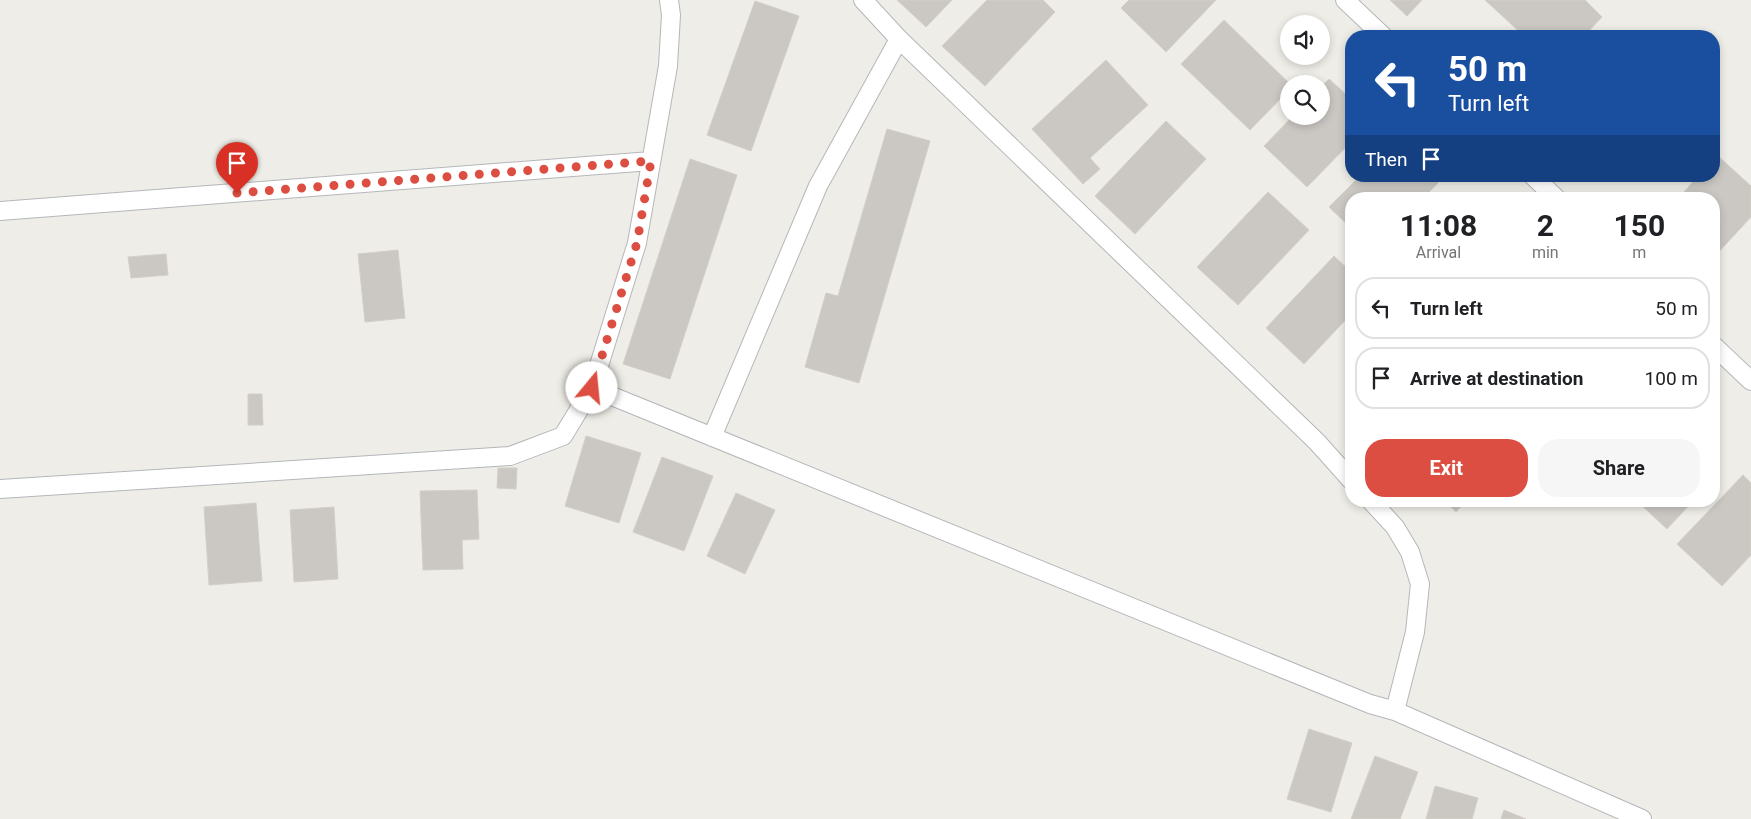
<!DOCTYPE html>
<html lang="en">
<head>
<meta charset="utf-8">
<style>
	:root { --surface:#fff; --page:#f6f6f6; --text:#202124; --muted:#757577; --line:#e0e0e0; --accent:#db4e41 }
	body { margin:0; font-family:Roboto,sans-serif; background:var(--page); color:var(--text); height:100vh; display:flex; flex-direction:column; font-size:19px; white-space:nowrap }
	* { box-sizing:border-box; margin:0 }
	p { font-size:16px; color:var(--muted) }
	.icon { flex:none; width:28px; height:28px; fill:none; stroke:currentColor; stroke-width:2; stroke-linecap:round; stroke-linejoin:round }
	.map { position:relative; flex:1; overflow:hidden }
	.sheet { position:absolute; left:1345px; top:192px; width:375px; height:315px; display:flex; flex-direction:column; background:var(--surface); border-radius:20px; box-shadow:0 2px 8px #0003 }
	.sheet>* { flex:none }
	.guide { position:absolute; left:1345px; top:30px; width:375px; height:152px; border-radius:20px; box-shadow:0 2px 8px #0003; background:#1a4fa0; color:#fff; overflow:hidden }
	.buttons { position:absolute; left:1280px; top:15px; display:grid; gap:10px }
	.buttons a { display:grid; place-items:center; width:50px; height:50px; border-radius:50%; background:var(--surface); box-shadow:0 2px 8px #0003; font-size:25px }
	.pin { position:absolute; display:grid; place-items:center; width:42px; height:42px; color:#fff; margin:-51px -21px; border-radius:50% 50% 50% 0; rotate:-45deg; box-shadow:0 0 5px #0007 }
	.pin .icon { rotate:45deg }
	.me { position:absolute; width:55px; margin:-28px; rotate:17deg; stroke-linejoin:round; filter:drop-shadow(0 0 4px #0008) }
	.turn { display:flex; align-items:center; gap:18px; height:105px; padding:0 20px; font-size:22px }
	.turn .icon { width:65px; height:65px; stroke-width:2.5 }
	.turn b { display:block; font-size:35px; line-height:42px }
	.then { display:flex; align-items:center; height:48px; padding:0 20px; background:#0003; gap:10px; font-size:19px }
	.eta { display:flex; justify-content:space-evenly; align-items:center; height:85px; text-align:center }
	.eta b { font-size:30px; font-weight:700; line-height:35px }
	.button { display:flex; gap:10px; margin-top:auto; padding:10px 20px }
	.button a { flex:1; height:58px; border-radius:20px; background:var(--accent); color:#fff; font-size:20px; font-weight:700; line-height:58px; text-align:center }
	.button a+a { background:var(--page); color:var(--text) }
	ul { padding:0; list-style:none }
	li { display:flex; align-items:center; gap:15px; height:62px; margin:0 10px 8px; padding:0 10px; border:2px solid var(--line); border-radius:20px }
	li div { flex:1 }
	li b { display:block; font-size:19px }
	li em { font-style:normal }
	.map>svg:first-child { display:block }
	.building { fill:#cbc8c4; stroke:#d3cfc6 }
	.lines { fill:none; stroke-linecap:round; stroke-linejoin:round }
	.lane-casing { stroke:#b4b7ba; stroke-width:20 }
	.lane { stroke:#fff; stroke-width:18 }
	.route { stroke:#db4e41; stroke-width:9; stroke-dasharray:0 16.2 }
</style>
</head>
<body>
<div class="map">
<svg width="1751" height="819" viewBox="0 0 1751 819">
	<rect width="100%" height="100%" fill="#efede7"/>
	<path class="building" d="M897,0H952L926,27Z
		M987,0H1043L1055,12L985,86L942,46Z
		M1129,0H1216L1166,52L1121,8Z
		M1390,0H1422L1407,16Z
		M1485,0H1585L1602,17L1584,36H1524Z
		M755,1L799,16L751,151L707,135Z
		M1224,20L1290,84H1289V90L1250,130L1181,64Z
		M1106,60L1148,105L1090,158L1100,169L1083,184L1032,129Z
		M1329,79L1351,99V142L1307,187L1264,146L1293,116H1321V87Z
		M1166,121L1206,159L1135,234L1095,196Z
		M887,129L930,141L859,383L805,367L826,293L838,296Z
		M1717,155L1751,186V217L1714,257V199H1678L1698,176H1714V159Z
		M690,159L737,175L670,379L623,364Z
		M1360,176H1432L1438,183L1422,199H1351V228L1329,207Z
		M1268,192L1309,230L1238,305L1197,267Z
		M398,250L405,318L365,322L358,254Z
		M166,254L168,275L131,278L128,257Z
		M1334,256L1351,272V314L1304,364L1266,328Z
		M248,394H262L263,425H248Z
		M586,436L641,453L619,523L565,506Z
		M662,457L713,476L684,551L633,532Z
		M498,468H517L516,489L497,488Z
		M1743,475L1751,483V555L1722,586L1677,544Z
		M477,490L479,539L462,540L463,569L423,570L420,491Z
		M736,493L775,510L745,574L707,556Z
		M1445,501H1466L1456,512Z
		M1637,501H1693L1667,529Z
		M256,503L262,581L209,585L204,507Z
		M334,507L338,579L294,582L290,510Z
		M1309,729L1352,743L1331,812L1287,799Z
		M1375,756L1418,772L1400,819H1351Z
		M1435,786L1478,798L1472,819H1426Z
		M1504,810L1526,819H1501Z"/>
	<g class="lines">
		<defs>
			<path id="lane" d="M863,0L899,39L1317,442L1351,480
				M1345,0L1383,36
				M1533,176L1557,199
				M0,211L651,161
				M1714,346L1751,381
				M592,388L1370,704L1395,711L1415,632L1420,584L1410,552L1395,527L1371,501
				M712,437L818,186L899,39
				M0,489L510,456L563,436L592,388L637,243L668,66L671,15L669,0
				M1395,711L1642,819"/>
		</defs>
		<use href="#lane" class="lane-casing"/>
		<use href="#lane" class="lane"/>
	</g>
	<g class="lines">
		<path class="route" d="M237,193L651,161L637,243L592,388"/>
	</g>
</svg>
<div class="buttons">
<a><svg class="icon" aria-label="sound" viewBox="0 0 24 24"><path d="M4 9h4l5-4v14l-5-4H4zM17 9q2 3 0 6"/></svg></a>
<a><svg class="icon" aria-label="search" viewBox="0 0 24 24"><circle cx="10" cy="10" r="6"/><path d="M15 15l6 6"/></svg></a>
</div>
<div class="pin" style="left:237px;top:193px;background:#d93025"><svg class="icon" aria-label="arrive" viewBox="0 0 24 24"><path d="M6 21V4h12l-3 4 3 4H6"/></svg></div>
<svg class="me" style="left:592px;top:388px" viewBox="-20 -20 40 40"><circle r="19" fill="#fff"/><path d="M0-13L10 11 0 6-10 11z" fill="#db4e41"/></svg>
<div class="guide">
<div class="turn"><svg class="icon" aria-label="left" viewBox="0 0 24 24"><path d="M17 20v-9H6M10 6l-5 5 5 5"/></svg><div><b>50 m</b>Turn left</div></div>
<div class="then">Then<svg class="icon" aria-label="arrive" viewBox="0 0 24 24"><path d="M6 21V4h12l-3 4 3 4H6"/></svg></div>
</div>
<section class="sheet">
<div class="eta">
<div><b>11:08</b><p>Arrival</p></div>
<div><b>2</b><p>min</p></div>
<div><b>150</b><p>m</p></div>
</div>
<ul>
<li><svg class="icon" aria-label="left" viewBox="0 0 24 24"><path d="M17 20v-9H6M10 6l-5 5 5 5"/></svg><div><b>Turn left</b></div><em>50 m</em></li>
<li><svg class="icon" aria-label="arrive" viewBox="0 0 24 24"><path d="M6 21V4h12l-3 4 3 4H6"/></svg><div><b>Arrive at destination</b></div><em>100 m</em></li>
</ul>
<div class="button"><a>Exit</a><a>Share</a></div>
</section>
</div>
</body>
</html>
